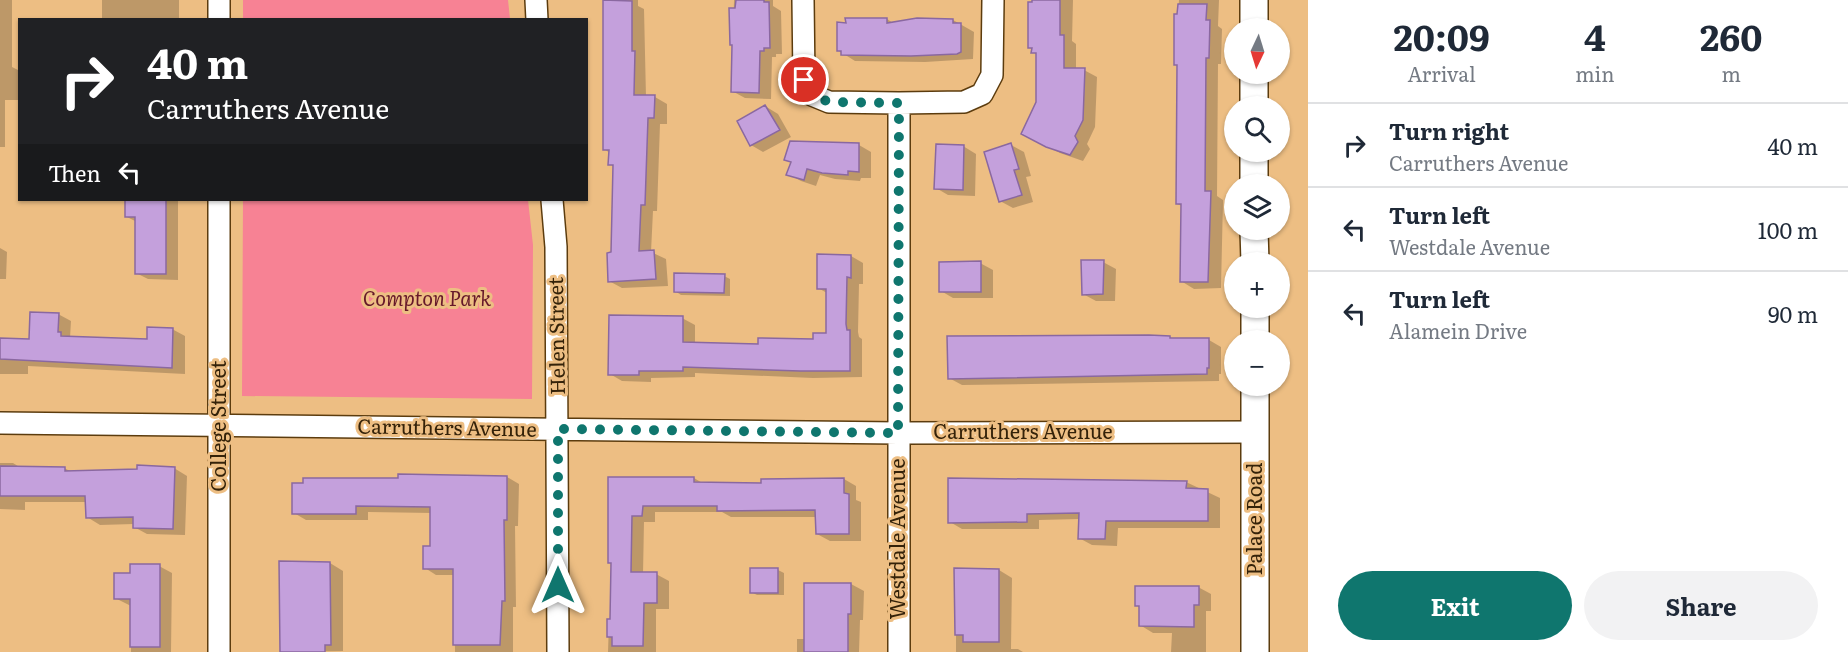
<!DOCTYPE html>
<html lang="en">
<head>
<meta charset="utf-8">
<style>
	:root { --surface:#fff; --page:#f2f2f3; --text:#1f2937; --muted:#747a83; --line:#e0e1e3; --accent:#0f766e }
	body { margin:0; font-family:Literata,serif; background:var(--page); color:var(--text); height:100vh; display:flex; flex-direction:column; font-size:22px; white-space:nowrap }
	* { box-sizing:border-box; margin:0 }
	p { font-size:20px; color:var(--muted) }
	.icon { flex:none; width:33px; height:33px; fill:none; stroke:currentColor; stroke-width:2; stroke-linecap:round; stroke-linejoin:round }
	.map { position:relative; flex:1; overflow:hidden }
	.drawer { display:flex; flex-direction:column; background:var(--surface); width:540px }
	.drawer>* { flex:none }
	.banner { position:absolute; left:18px; top:18px; width:570px; height:183px; border-radius:0px; box-shadow:0 2px 4px #0004; background:#202124; color:#fff; overflow:hidden }
	.needle { width:39px; rotate:184deg }
	.tools { position:absolute; left:1224px; top:18px; display:grid; gap:12px }
	.tools a { display:grid; place-items:center; width:66px; height:66px; border-radius:50%; background:var(--surface); box-shadow:0 2px 4px #0004; font-size:30px }
	.pin { position:absolute; display:grid; place-items:center; width:51px; height:51px; color:#fff; margin:-26px; border:3px solid #fff; border-radius:50%; box-shadow:0 2px 6px #0007 }
	.me { position:absolute; width:66px; margin:-33px; rotate:0deg; stroke-linejoin:round; filter:drop-shadow(0 0 4px #0008) }
	.turn { display:flex; align-items:center; gap:21px; height:126px; padding:0 30px; font-size:27px }
	.turn .icon { width:78px; height:78px; stroke-width:2.5 }
	.turn b { display:block; font-size:42px; line-height:51px }
	.then { display:flex; align-items:center; height:57px; padding:0 30px; background:#0003; gap:12px; font-size:22px }
	.eta { display:flex; justify-content:space-evenly; align-items:center; height:102px; text-align:center }
	.eta b { font-size:36px; font-weight:700; line-height:42px }
	.button { display:flex; gap:12px; margin-top:auto; padding:12px 30px }
	.button a { flex:1; height:69px; border-radius:36px; background:var(--accent); color:#fff; font-size:24px; font-weight:700; line-height:69px; text-align:center }
	.button a+a { background:var(--page); color:var(--text) }
	ul { padding:0; list-style:none }
	li { display:flex; align-items:center; gap:18px; height:84px; padding:0 30px; border-top:2px solid var(--line) }
	li div { flex:1 }
	li b { display:block; font-size:22px }
	li em { font-style:normal }
	main { display:flex; flex:1; min-height:0 }
	.map>svg:first-child { display:block }
	.green { fill:#f78294 }
	.shadow { fill:#0003 }
	.building { fill:#c4a0dc; stroke:#8a68a0; stroke-width:1.5 }
	.lines { fill:none; stroke-linecap:round; stroke-linejoin:round }
	.minor-casing { stroke:#5c3c0e; stroke-width:24 }
	.tertiary-casing { stroke:#5c3c0e; stroke-width:30 }
	.minor { stroke:#fff; stroke-width:21 }
	.tertiary { stroke:#fff; stroke-width:27 }
	.route { stroke:#0f766e; stroke-width:10; stroke-dasharray:0 18 }
	.labels { text-anchor:middle; stroke-width:6; stroke-linejoin:round; paint-order:stroke }
	.park-label { font-size:20px; font-style:italic; fill:#66182a; stroke:#edbe83 }
	.street-label { font-size:20px; fill:#342209; stroke:#edbe83 }
</style>
</head>
<body>
<main>
<div class="map">
<svg width="1308" height="652" viewBox="0 0 1308 652">
	<rect width="100%" height="100%" fill="#edbe83"/>
	<path class="green" d="M243,0H508L510,19H243Z
		M243,200H528L533,245L532,399L242,396Z"/>
	<path class="shadow" d="M0,0H12V67L20,71V100H5V147H0Z
		M102,0H179V20H102Z
		M605,0H638V6L644,9L646,97H655L667,104V124H660L657,211H653L651,252L666,259L668,286L622,288L609,281L612,254L614,167L610,164V153L604,149Z
		M734,0H773V6L781,11L782,54H776V57H772L771,99L745,98L732,91Z
		M1038,0H1073L1072,41L1076,44V70H1084L1097,77L1095,127L1087,144L1090,149L1083,161L1060,153L1035,140L1038,103V55L1029,47Z
		M1179,0H1219L1218,26L1222,29L1221,64H1218L1217,196L1223,200L1221,288L1194,289L1181,281L1182,206L1177,204L1179,66L1175,64Z
		M887,19L893,23L953,20L974,32L973,59L925,62L855,61L839,51L847,24Z
		M765,106L778,114L791,137L763,152L751,145Z
		M859,145L871,152V178H861L860,181L835,179L820,175L816,186L801,181L788,174L792,163L786,159Z
		M1011,145L1024,152L1031,176L1026,177L1033,202L1013,208L1000,201Z
		M963,146L976,154L975,196L948,195L936,188Z
		M127,200H178V280L148,279L136,273L137,222L127,217Z
		M0,248L7,252L6,279H0Z
		M851,256L863,263V284H859L858,332L859,337L862,339V377L813,378L695,373V377L651,378V382L622,381L610,374L682,318L695,325V344L759,346L814,341L827,335V293L818,288Z
		M1103,262L1116,269L1115,301H1096L1083,294Z
		M980,263L993,270V298H953L941,291Z
		M724,276L730,279V296L681,295L675,291Z
		M58,314L71,321L70,338L149,341L172,329L185,336V374L28,366V374H0V340H30Z
		M1149,337H1170L1175,340H1209L1221,347V374H1219V381L962,385L949,378Z
		M0,463H13L21,468H64L72,472L174,468L187,476L185,535L147,534L134,527V524L100,525L87,517V502H25V510L0,509Z
		M399,475L507,477L519,484L518,526H515L516,607H513V652H455L454,575H436L425,568L432,547V513L368,512V520H306L294,513L399,479Z
		M694,478L704,484L763,485L844,479L856,486V500L861,502V541H830L817,534V517H731L722,512H655V522H644L643,574H656L669,581V609H656V652H608L609,621H612L610,479Z
		M1186,482L1220,498V528H1118L1117,546L1092,545L1079,538L1080,519L1039,520V529H962L950,522Z
		M330,563L343,571V651L282,652Z
		M159,566L172,573L171,652H131V606L115,598L132,574Z
		M751,570H778L784,573V595H757L751,592Z
		M956,570H999L1012,578L1011,649H1018L1023,652H956Z
		M806,584H851L864,591L863,620H860L859,652H797V639H806Z
		M1198,587L1211,594V611H1206V652H1171L1172,633H1153L1140,625V607L1136,605Z"/>
	<path class="building" d="M603,0L632,1V51H635L634,95H655L654,118H648L645,205H641L639,251L654,250L656,279L608,282L607,253L611,252L613,165H608L609,150H603Z
		M736,0H764V2H769L770,48H764V51H760L759,93L731,92L732,45H730L729,8H735Z
		M1032,0H1060V35H1064V68H1085L1083,120L1075,136L1078,142L1070,155L1046,147L1021,134L1036,102V53H1031L1032,48H1028V2H1032Z
		M1178,4H1207L1206,20H1210L1209,58H1206L1205,191H1211L1208,282H1180L1181,204H1176L1177,65H1174V14H1177Z
		M845,18H887V23L917,18L953,19V23H961V52L957,54L911,56L841,55V51H837V22L846,23Z
		M765,105L780,130L750,146L737,121Z
		M790,141L859,143V172L848,171V175L822,173L807,169L804,180L786,175L791,162L784,160Z
		M1011,143L1019,169L1014,170L1022,195L999,202L984,152Z
		M936,144L964,145L963,190L934,189Z
		M125,200H166V274H135V217H125Z
		M817,254L851,255V278L847,277L846,324L847,330H850V371H800L683,367V371H639V375H608L609,315L683,316V342L758,344V338L813,339V333H826V289H817Z
		M1081,260H1104L1103,294L1082,295Z
		M981,261V292H939V262Z
		M674,273L725,274L724,293L674,292Z
		M30,312L59,313L58,332H61V336L147,339V327L173,328L172,368L0,359V338L29,339Z
		M1149,335L1170,336V338H1209V368H1207V374L948,379L947,336Z
		M137,465L175,467L173,529L133,528V517L86,518L85,496H0V466L65,467V471L137,469Z
		M398,474L507,476V520H504L505,601H502L500,645H453V569H423V546H430V507L356,506V514H292V483H303V478H398Z
		M608,477H694V482L761,483V479L844,478V493L849,494V534H816L815,510L717,511V506H643L642,516H632L631,572H657V603H644L643,646H612V637H607V619H610L611,563H608Z
		M948,478L1187,481L1186,488L1208,489V521H1106L1105,539H1078L1079,513L1027,514V522L948,523Z
		M279,561L330,562L331,645H325V652H280Z
		M130,564H160V647H130V599H114V573H130Z
		M750,568H778V593H750Z
		M954,568L999,569V642H963V635H955Z
		M804,583H851V614H848V652H804Z
		M1135,586H1199V605H1194V627L1139,626V606H1135Z"/>
	<g class="lines">
		<defs>
			<path id="minor" d="M219,0V20
				M536,0L537,20
				M803,0L804,80L812,95L829,102L899,103L964,102L982,94L992,75L993,0
				M219,200V652
				M552,200L556,247L558,652
				M0,423L898,433L1255,432
				M899,652V103"/>
			<path id="tertiary" d="M1254,0V28
				M1254,74V106
				M1254,152V184
				M1254,230L1255,262
				M1255,308V340
				M1255,652V386"/>
		</defs>
		<use href="#minor" class="minor-casing"/>
		<use href="#tertiary" class="tertiary-casing"/>
		<use href="#minor" class="minor"/>
		<use href="#tertiary" class="tertiary"/>
	</g>
	<g class="lines">
		<path class="route" d="M558,585V429L898,433L899,103L829,102L812,95L804,80"/>
	</g>
	<g class="labels">
		<g class="park-label">
			<text x="427" y="306">Compton Park</text>
		</g>
		<g class="street-label">
			<text transform="translate(557 336) rotate(-91)" y="7">Helen Street</text>
			<text transform="translate(219 426) rotate(-90)" y="7">College Street</text>
			<text transform="translate(447 428) rotate(1)" y="7">Carruthers Avenue</text>
			<text x="1023" y="439">Carruthers Avenue</text>
			<text transform="translate(1255 519) rotate(-90)" y="7">Palace Road</text>
			<text transform="translate(898 539) rotate(-90)" y="7">Westdale Avenue</text>
		</g>
	</g>
</svg>
<div class="tools">
<a><svg class="needle" viewBox="-14 -14 28 28"><path d="M0-13l5 13h-10z" fill="#e53935"/><path d="M0 13l5-13h-10z" fill="#747a83"/></svg></a>
<a><svg class="icon" aria-label="search" viewBox="0 0 24 24"><circle cx="10" cy="10" r="6"/><path d="M15 15l6 6"/></svg></a>
<a><svg class="icon" aria-label="layers" viewBox="0 0 24 24"><path d="M12 4l9 5-9 5-9-5zM3 14l9 5 9-5"/></svg></a>
<a>+</a>
<a>−</a>
</div>
<div class="pin" style="left:804px;top:80px;background:#d93025"><svg class="icon" aria-label="arrive" viewBox="0 0 24 24"><path d="M6 21V4h12l-3 4 3 4H6"/></svg></div>
<svg class="me" style="left:558px;top:585px" viewBox="-20 -20 40 40"><path d="M0-17L14 15 0 8-14 15z" fill="#0f766e" stroke="#fff" stroke-width="4"/></svg>
<div class="banner">
<div class="turn"><svg class="icon" aria-label="right" viewBox="0 0 24 24"><path d="M7 20v-9h11M14 6l5 5-5 5"/></svg><div><b>40 m</b>Carruthers Avenue</div></div>
<div class="then">Then<svg class="icon" aria-label="left" viewBox="0 0 24 24"><path d="M17 20v-9H6M10 6l-5 5 5 5"/></svg></div>
</div>
</div>
<section class="drawer">
<div class="eta">
<div><b>20:09</b><p>Arrival</p></div>
<div><b>4</b><p>min</p></div>
<div><b>260</b><p>m</p></div>
</div>
<ul>
<li><svg class="icon" aria-label="right" viewBox="0 0 24 24"><path d="M7 20v-9h11M14 6l5 5-5 5"/></svg><div><b>Turn right</b><p>Carruthers Avenue</p></div><em>40 m</em></li>
<li><svg class="icon" aria-label="left" viewBox="0 0 24 24"><path d="M17 20v-9H6M10 6l-5 5 5 5"/></svg><div><b>Turn left</b><p>Westdale Avenue</p></div><em>100 m</em></li>
<li><svg class="icon" aria-label="left" viewBox="0 0 24 24"><path d="M17 20v-9H6M10 6l-5 5 5 5"/></svg><div><b>Turn left</b><p>Alamein Drive</p></div><em>90 m</em></li>
</ul>
<div class="button"><a>Exit</a><a>Share</a></div>
</section>
</main>
</body>
</html>
